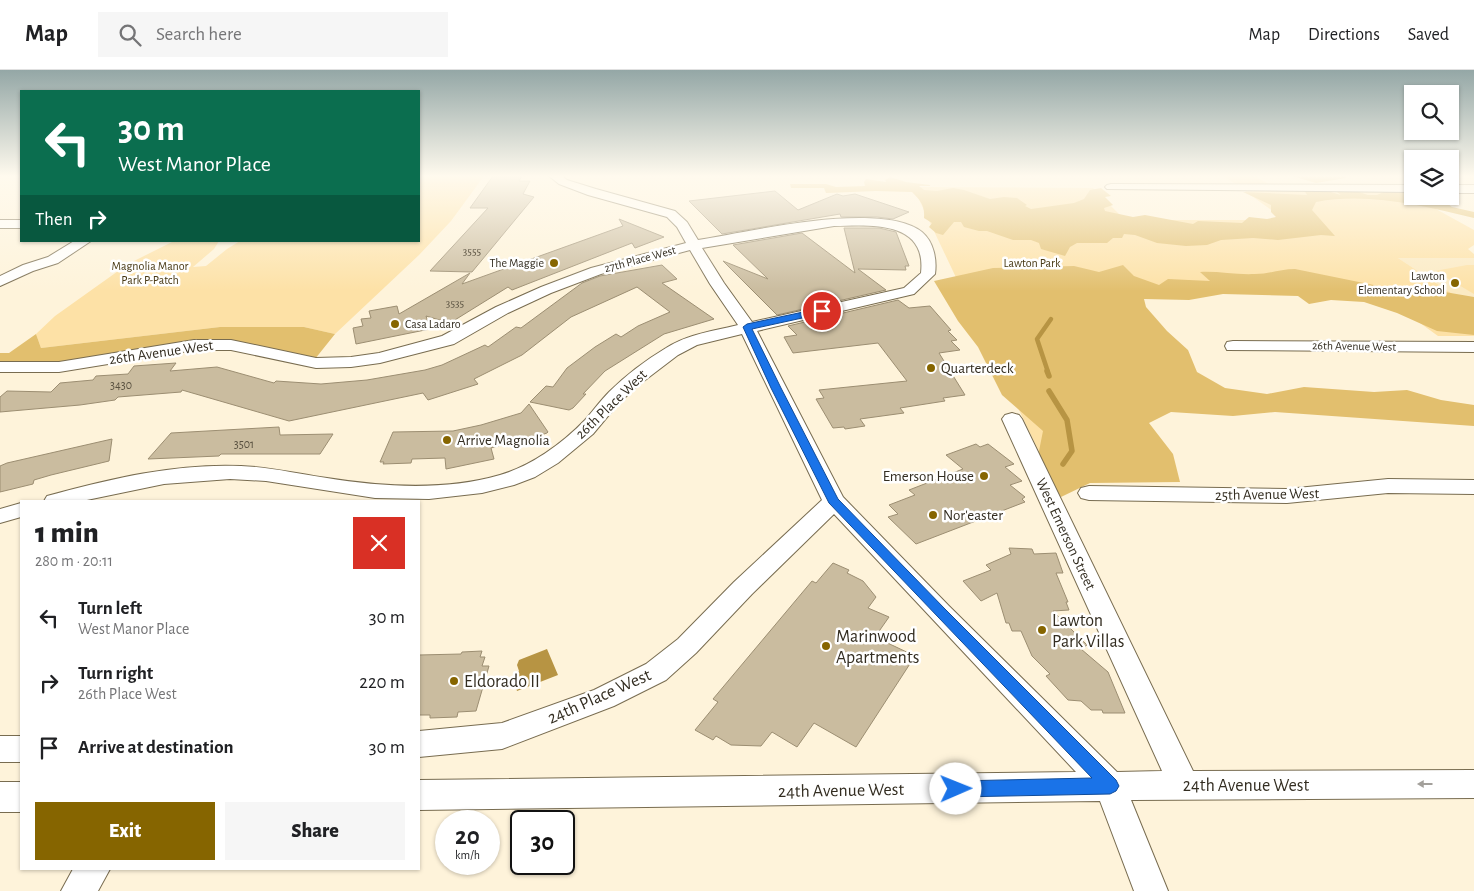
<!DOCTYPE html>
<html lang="en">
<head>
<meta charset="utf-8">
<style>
	:root { --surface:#fff; --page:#f6f6f6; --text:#202124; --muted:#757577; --line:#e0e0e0; --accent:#866500 }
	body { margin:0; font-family:"Alegreya Sans",sans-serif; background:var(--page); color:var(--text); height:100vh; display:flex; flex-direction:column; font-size:19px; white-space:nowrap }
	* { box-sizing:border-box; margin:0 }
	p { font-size:16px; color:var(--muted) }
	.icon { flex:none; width:28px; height:28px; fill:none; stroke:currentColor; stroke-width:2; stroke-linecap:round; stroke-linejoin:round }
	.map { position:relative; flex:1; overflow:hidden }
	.side { position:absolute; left:20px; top:430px; width:400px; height:370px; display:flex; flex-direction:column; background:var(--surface); border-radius:0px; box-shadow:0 1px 4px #0004 }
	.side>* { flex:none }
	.banner { position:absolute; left:20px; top:20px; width:400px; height:152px; border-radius:0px; box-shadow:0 1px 4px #0004; background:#0b6e4f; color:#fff; overflow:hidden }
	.tools { position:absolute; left:1404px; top:15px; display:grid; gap:10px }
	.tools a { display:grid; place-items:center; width:55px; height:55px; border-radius:0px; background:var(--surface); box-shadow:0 1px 4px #0004; font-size:25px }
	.speed { position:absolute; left:435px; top:740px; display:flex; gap:10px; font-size:25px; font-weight:700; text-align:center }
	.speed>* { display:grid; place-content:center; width:65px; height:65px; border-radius:50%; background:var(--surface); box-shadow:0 1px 4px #0004; line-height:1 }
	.speed small { font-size:12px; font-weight:400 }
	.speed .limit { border:2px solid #111; border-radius:8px; background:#fff; color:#111 }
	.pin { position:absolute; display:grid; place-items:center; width:42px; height:42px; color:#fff; margin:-21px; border:2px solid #fff; border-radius:50%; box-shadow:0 1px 5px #0007 }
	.me { position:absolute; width:55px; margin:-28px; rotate:89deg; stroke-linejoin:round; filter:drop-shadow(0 0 4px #0008) }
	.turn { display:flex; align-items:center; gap:18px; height:105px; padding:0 15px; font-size:22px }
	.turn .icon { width:65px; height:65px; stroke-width:2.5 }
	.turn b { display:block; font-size:35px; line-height:42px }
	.then { display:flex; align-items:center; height:48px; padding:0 15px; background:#0003; gap:10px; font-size:19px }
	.round { display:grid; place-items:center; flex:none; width:52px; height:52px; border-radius:0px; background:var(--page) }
	.head { display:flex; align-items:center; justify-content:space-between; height:85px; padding:0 15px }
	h1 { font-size:30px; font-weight:800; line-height:38px }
	.action { display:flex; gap:10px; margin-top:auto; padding:10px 15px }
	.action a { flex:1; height:58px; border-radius:0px; background:var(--accent); color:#fff; font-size:20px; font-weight:800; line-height:58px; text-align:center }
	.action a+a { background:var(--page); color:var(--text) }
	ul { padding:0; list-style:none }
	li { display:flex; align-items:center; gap:15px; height:65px; padding:0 15px }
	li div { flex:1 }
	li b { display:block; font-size:19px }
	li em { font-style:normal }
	header { display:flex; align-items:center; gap:30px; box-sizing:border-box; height:70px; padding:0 25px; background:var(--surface); border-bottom:1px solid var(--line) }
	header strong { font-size:24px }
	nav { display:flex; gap:28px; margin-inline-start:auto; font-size:18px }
	.search { width:350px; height:45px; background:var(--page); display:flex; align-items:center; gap:12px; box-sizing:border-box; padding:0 18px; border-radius:0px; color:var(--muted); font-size:19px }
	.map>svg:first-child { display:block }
	.built { fill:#fbeac3 }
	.green { fill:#fde1a6 }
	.forest { fill:#e2bf6e }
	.water { fill:#b79443 }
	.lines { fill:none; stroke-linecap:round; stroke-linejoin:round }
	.stream-far1 { stroke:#b79443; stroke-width:4.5 }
	.stream { stroke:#b79443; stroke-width:5.5 }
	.building { fill:#cabc9f; stroke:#9c8e72 }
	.minor-casing { stroke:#786c50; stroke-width:2 }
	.minor { fill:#fff; fill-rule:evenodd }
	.oneway { fill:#a3a09b }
	.route { fill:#1a73e8; stroke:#114b97 }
	.poi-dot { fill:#866500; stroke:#fff; stroke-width:2 }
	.labels { text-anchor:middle; stroke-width:5; stroke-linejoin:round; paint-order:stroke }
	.far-number-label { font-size:11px; fill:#595140 }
	.far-street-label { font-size:12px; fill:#332d21; stroke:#fff }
	.far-poi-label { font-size:12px; fill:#332d21; stroke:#fff; text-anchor:end }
	.far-park-label { font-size:12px; fill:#473814; stroke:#fff }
	.number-label { font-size:12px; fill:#595140 }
	.street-label { font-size:15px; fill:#332d21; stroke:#fff }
	.poi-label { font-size:15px; fill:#332d21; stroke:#fff; text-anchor:start }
	.near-poi-label { font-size:18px; fill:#332d21; stroke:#fff; text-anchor:start }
	.near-street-label { font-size:18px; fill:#332d21; stroke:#fff }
</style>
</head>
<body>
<header>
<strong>Map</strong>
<div class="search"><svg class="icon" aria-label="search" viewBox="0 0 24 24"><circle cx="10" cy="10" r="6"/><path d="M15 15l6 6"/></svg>Search here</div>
<nav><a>Map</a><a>Directions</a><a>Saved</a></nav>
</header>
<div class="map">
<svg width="1474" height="821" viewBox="0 0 1474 821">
	<rect width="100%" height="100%" fill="#fef3da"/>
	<path class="built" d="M1398,188H1474V238Z"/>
	<path class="green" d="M419,106H484L451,151L419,185L335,264L304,257H220L41,278L36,264L55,246L128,194L174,171H219L214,179L193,197L206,196L227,179L240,171H419Z
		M1224,106H1254L1282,121L1405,122L1474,160V175L1468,179L1474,184V188H1398L1474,238V266H1438L1369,216L1104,215L1049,403L913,117L1093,118L1125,150H1285Z
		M1467,195H1474V224L1435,201Z"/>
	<path class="forest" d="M1292,106H1345L1346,108L1316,113Z
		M890,107L906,112L930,115V116H919L924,120L937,121L953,118L964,120L990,129L1004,127L1017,128L1027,135L1025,136L1031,139L1074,133L1084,129L1090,120L1101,118L1111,126L1105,127L1113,135L1104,138L1105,141L1133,147L1145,145L1193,154L1198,151L1242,153L1249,147L1267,149L1276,147L1271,142V135L1243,122L1307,125L1304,120H1324L1341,125L1333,119L1353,120L1368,125H1377L1386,121L1412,120V126H1437L1452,137L1474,142V148C1423,136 1369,122 1316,132L1312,140L1335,166L1321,165L1278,170L1253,168L1221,170L1207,175L1186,176L1157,173L1135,165L1124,164L1122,168H1113L1107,173H1077L1070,177L1065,186L1041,179L1039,173L1031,170H1013L987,161H979L964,157L961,152H954L943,165L936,163L929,157L932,153L924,148C925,135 920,130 912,122L876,121L826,123L824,118H791L790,114H826L836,117L865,116L864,112L866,109L886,112L885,110Z
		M1123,195L1134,206L1159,215L1168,209L1210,211L1200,202C1218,201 1236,205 1255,204C1269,204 1280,199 1295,199L1408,222L1416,214L1439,221L1474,227V265L1437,261L1397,243L1364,232L1331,230L1309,234L1298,226L1223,224L1189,230L1144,229L1146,237L1167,261L1188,280L1197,302L1225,318L1267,324L1304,317L1374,322L1407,320L1441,330L1474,335V356L1275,342L1233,346L1171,342L1149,353L1173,384L1180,412L1090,413L1061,427L1037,391L1043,361L1002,325L978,277L958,251L934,211L993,198L1074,196L1099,202Z
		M220,257H304L335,264L315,289L228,278H192L0,299V283H9L36,264L41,278Z"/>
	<path class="water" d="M547,579L558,605L517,621L513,607L519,601L517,595L519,590Z"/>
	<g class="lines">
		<path class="stream-far1" d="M1048,302L1037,269L1051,249"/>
		<path class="stream" d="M1047,301L1049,306
			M1049,321L1067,350L1072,381L1063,394"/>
	</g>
	<path class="building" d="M493,106H522L519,111H530L523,124L534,127L472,202L430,201L488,138H470Z
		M775,121L798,140L837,124L843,126L855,124L909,142L893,149L877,147H841L840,144L722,164L689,131Z
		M619,149L664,167L635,178L632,173L512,220L508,217L450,253L426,246L430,259L356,274L353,258L363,256L361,249L371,248L369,241L397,236L399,244L470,203L462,214L623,156Z
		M844,158H879L896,162L909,196H905L906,200L858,199L886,220L777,245L723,191L768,209L733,175L802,163L855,203Z
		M662,195L677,209L662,213L714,249L664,264L605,301L583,324H586L573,338L569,340L530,332L546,316L553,317L567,298L595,277L616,264L621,267L638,256L670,242L637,217L571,247L522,285L474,309L478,314L428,330L423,323L289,351L182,320L181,322L118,327L115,330L80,335L0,342V327L7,321L51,322L60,313L93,310L96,306L128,304L134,296L176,293L170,301L217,297L274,313L276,311L321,314L367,310L425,300L442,295L485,275L488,277L516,257L521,258L582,213L600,206Z
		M898,230L909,238L930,236L951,260L948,261L957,270L951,271L960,280L939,283L965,325L943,328L945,331L900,338L904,343L860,349L865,356L845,359L844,357L833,358L816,329L824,328L819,320L907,311L878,273L793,283L784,267L797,265L788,256Z
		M529,334L548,362L547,363L523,371L522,369L491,378L494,389L446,399L445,388L412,389L411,393L383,394L384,392H380L393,362L453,361L481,355L521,343Z
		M279,357L280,365L333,364L320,384H221L219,386L148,389L171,363Z
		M112,369L109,391L51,405L34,410L33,414L0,422V396L7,393Z
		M976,374L980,377L988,374L1014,394L1005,397L1022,411L1010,415L1025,427L1022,429L1025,432L916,474L888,447L898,444L889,435L915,425L909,420L963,399L946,385Z
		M1009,478L1032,479L1034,484L1056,483L1063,503H1056L1068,532H1066L1069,540L1053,541L1087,575L1081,579L1108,602L1125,643H1103L1102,640H1091L1081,631L1068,630L1046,606L1050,604L1032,586L1021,561H1012L1009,553H1006L997,523L981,531L963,511L991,500L986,495L1011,484Z
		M833,493L849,500L847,503L863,511L876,527L868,538L889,547L875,567L915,586L856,677L814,653L797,677L772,662L761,676L731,675L716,666L713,670L695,660L718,632L713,629L812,511L816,513Z
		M482,581L480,587H485L482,596H489L476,641L458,642L457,647L430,648V645H419V585L461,584L462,582Z"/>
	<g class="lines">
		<defs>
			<path id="minor" d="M549,106H562L567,110L596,119L675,141L687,152L698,170C748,162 881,130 922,162C934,172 937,190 935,204L914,224L757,261L843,427L949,536L1117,702L1162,701L1002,349L1005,345L1012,343L1019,345L1022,349L1193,701L1474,700V728L1131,730L1168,821H1134L1100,731L419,740V710L1076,702L834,444L752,524L696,583L666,610L614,636L502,679L419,687V661L502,653L594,620L646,594L678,569L734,512L822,430L742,264L697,275L678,285L636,317L618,334L593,364L558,393L535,407L514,415L482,423L429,429L375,428L266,411L230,409L164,414L82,431H44L47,426C109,409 176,393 241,396C270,397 298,404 327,408C383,417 445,421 500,405C531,396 562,374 585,350C593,341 600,331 609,322C626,305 646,290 666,278C688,264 713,261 738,255L710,214L690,180L601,204L551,223L508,243L454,274L380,293L351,297L316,298L231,280H194L59,302H0V292H59L194,270H231L316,288L351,287L379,283L442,266L496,237L541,217L591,198L686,173L677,157L667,147L588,125L559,114ZM834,156C870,155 927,150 921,203L904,218L752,252L724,213L702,178Z
				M1111,114L1412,115V122L1107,119L1105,117L1107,115Z
				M1450,115H1474V123H1450Z
				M0,150H21V158H0Z
				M74,171H91L58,193L33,201L0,216V206L23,195L48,187Z
				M1233,271L1474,272V282L1227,280L1225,276L1227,272Z
				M1388,409L1474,410V424L1388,423L1287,433L1089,430L1081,428L1078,423L1081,418L1089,416L1287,419Z
				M21,433V447L0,453V439Z
				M0,666H21V692H0Z
				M0,712H21V742H0Z
				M73,799H110L98,821H61Z"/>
		</defs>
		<use href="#minor" class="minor-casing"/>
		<use href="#minor" class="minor"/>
	</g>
	<defs><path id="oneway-solid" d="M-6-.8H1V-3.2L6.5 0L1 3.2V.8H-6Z" transform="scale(1.25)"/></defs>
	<use class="oneway" href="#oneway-solid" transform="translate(1425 714) rotate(180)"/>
	<linearGradient id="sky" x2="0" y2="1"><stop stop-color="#94a7a6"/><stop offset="0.48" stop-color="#fffaee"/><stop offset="1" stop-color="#fffaee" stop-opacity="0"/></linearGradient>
	<rect width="1474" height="221" fill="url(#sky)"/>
	<path class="route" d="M822,238L825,239V243L752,259L781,318L838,429L945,539L1116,710L1119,716L1116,721L1110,724L956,727L950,724L947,719L950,713L956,711L1092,708L829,433L771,318L743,257L747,254Z"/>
	<g class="poi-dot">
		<circle cx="554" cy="193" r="5"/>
		<circle cx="1455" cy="213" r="5"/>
		<circle cx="395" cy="254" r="5"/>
		<circle cx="931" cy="298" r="5"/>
		<circle cx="447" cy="370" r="5"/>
		<circle cx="984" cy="406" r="5"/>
		<circle cx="933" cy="445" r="5"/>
		<circle cx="1042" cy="560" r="5"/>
		<circle cx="826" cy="576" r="5"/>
		<circle cx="454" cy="611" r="5"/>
	</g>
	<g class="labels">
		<g class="far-number-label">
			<text x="472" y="185">3555</text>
			<text x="455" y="237">3535</text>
		</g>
		<g class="far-street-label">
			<text transform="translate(640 189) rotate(-15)" y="4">27th Place West</text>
			<text transform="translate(1354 276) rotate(1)" y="4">26th Avenue West</text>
		</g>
		<g class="far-poi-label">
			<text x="544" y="197">The Maggie</text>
			<text x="1445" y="210">Lawton<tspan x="1445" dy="14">Elementary School</tspan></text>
			<text x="405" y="258" text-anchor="start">Casa Ladaro</text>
		</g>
		<g class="far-park-label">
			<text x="1032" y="197">Lawton Park</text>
			<text x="150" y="200">Magnolia Manor<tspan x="150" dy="14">Park P-Patch</tspan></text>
		</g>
		<g class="number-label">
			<text x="121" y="319">3430</text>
			<text x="244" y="378">3501</text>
		</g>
		<g class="street-label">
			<text transform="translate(161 282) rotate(-8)" y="5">26th Avenue West</text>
			<text transform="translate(611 334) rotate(-44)" y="5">26th Place West</text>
			<text transform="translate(1267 424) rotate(-1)" y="5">25th Avenue West</text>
			<text transform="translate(1066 464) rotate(65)" y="5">West Emerson Street</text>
		</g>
		<g class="poi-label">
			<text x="941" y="303">Quarterdeck</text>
			<text x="457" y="375">Arrive Magnolia</text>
			<text x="974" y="411" text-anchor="end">Emerson House</text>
			<text x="943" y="450">Nor'easter</text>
		</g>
		<g class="near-poi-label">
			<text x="1052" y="556">Lawton<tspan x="1052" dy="21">Park Villas</tspan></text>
			<text x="836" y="572">Marinwood<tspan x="836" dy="21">Apartments</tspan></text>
			<text x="464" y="617">Eldorado II</text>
		</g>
		<g class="near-street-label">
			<text transform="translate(599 626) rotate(-24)" y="6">24th Place West</text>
			<text x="1246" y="721">24th Avenue West</text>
			<text transform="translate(841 720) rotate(-1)" y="6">24th Avenue West</text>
		</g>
	</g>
</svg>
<div class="tools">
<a><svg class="icon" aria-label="search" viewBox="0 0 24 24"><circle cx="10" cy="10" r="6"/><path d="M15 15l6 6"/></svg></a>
<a><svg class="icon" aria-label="layers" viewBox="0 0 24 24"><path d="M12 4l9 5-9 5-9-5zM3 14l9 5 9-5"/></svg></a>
</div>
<div class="speed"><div>20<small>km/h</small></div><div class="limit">30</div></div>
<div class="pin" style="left:822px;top:241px;background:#d93025"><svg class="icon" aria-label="arrive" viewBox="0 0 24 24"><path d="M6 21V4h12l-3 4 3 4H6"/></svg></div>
<svg class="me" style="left:956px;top:719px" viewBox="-20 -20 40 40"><circle r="19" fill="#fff"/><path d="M0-13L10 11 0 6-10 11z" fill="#1a73e8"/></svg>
<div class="banner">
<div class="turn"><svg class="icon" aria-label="left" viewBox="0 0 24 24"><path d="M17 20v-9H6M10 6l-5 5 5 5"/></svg><div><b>30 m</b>West Manor Place</div></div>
<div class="then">Then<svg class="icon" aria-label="right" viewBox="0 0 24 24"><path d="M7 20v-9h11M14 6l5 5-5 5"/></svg></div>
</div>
<section class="side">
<div class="head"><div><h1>1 min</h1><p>280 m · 20:11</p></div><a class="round" style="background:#d93025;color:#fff"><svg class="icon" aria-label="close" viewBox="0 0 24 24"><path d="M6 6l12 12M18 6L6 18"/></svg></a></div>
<ul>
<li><svg class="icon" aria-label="left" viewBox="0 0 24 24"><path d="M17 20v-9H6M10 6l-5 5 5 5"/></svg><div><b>Turn left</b><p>West Manor Place</p></div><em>30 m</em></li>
<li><svg class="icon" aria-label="right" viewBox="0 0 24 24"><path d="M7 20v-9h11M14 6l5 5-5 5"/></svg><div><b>Turn right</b><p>26th Place West</p></div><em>220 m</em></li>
<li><svg class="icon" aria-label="arrive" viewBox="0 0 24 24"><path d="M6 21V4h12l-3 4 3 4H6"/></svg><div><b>Arrive at destination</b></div><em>30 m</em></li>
</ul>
<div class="action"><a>Exit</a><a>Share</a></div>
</section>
</div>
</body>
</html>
